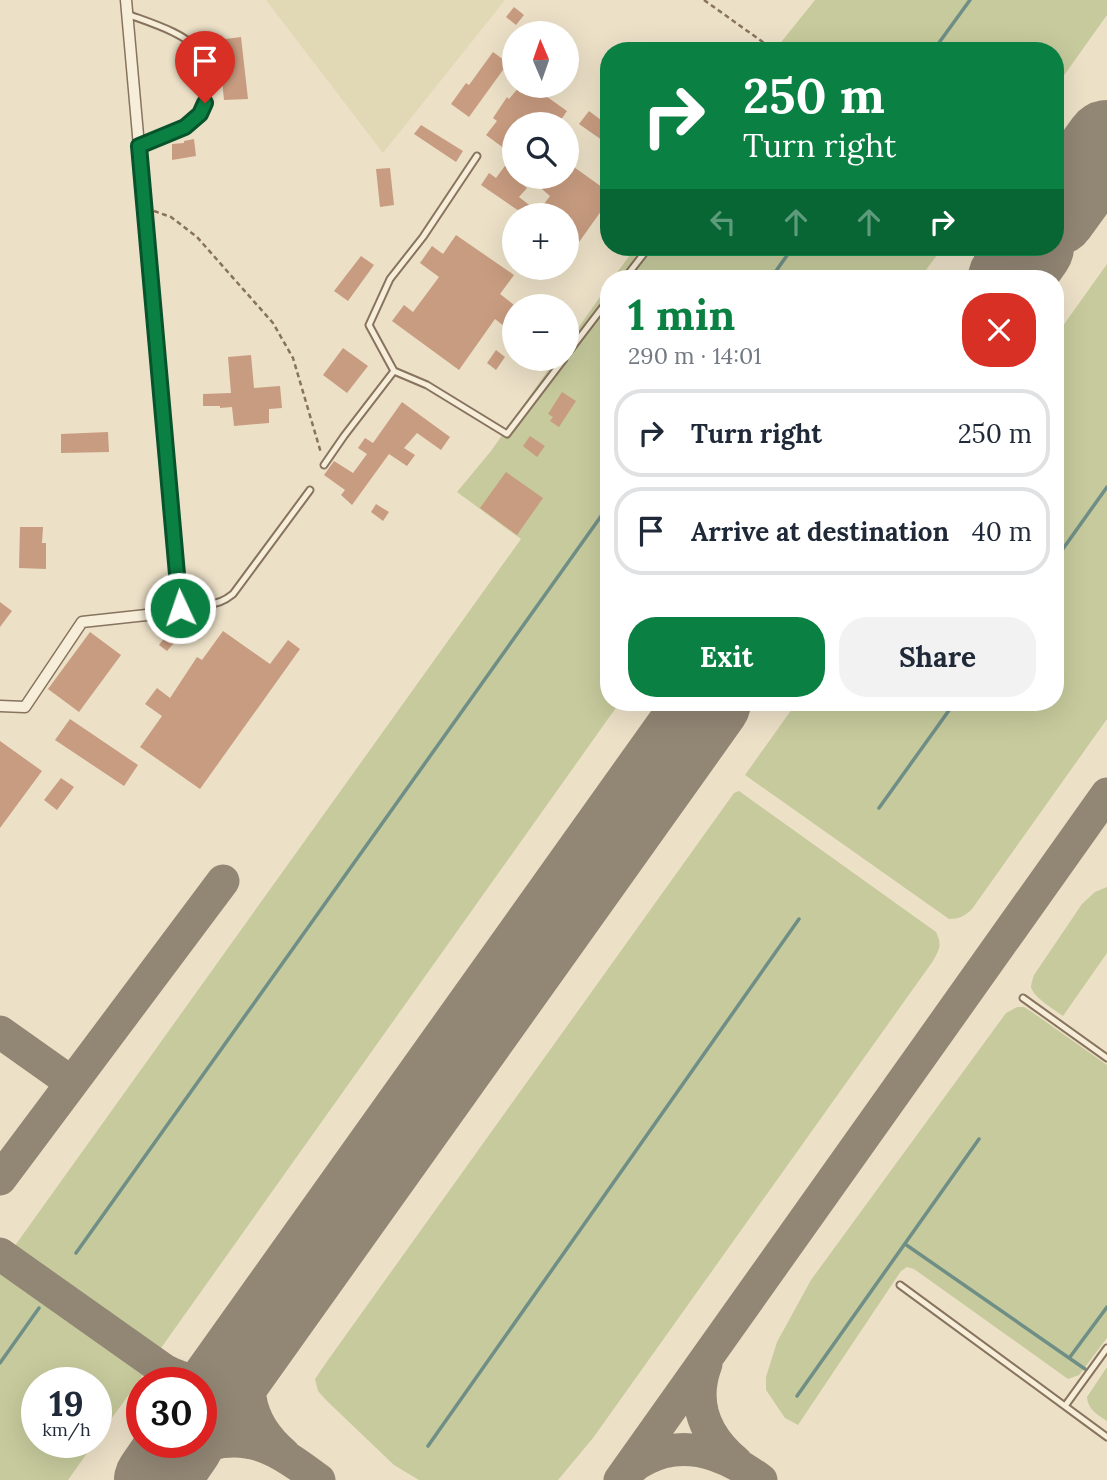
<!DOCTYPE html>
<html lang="en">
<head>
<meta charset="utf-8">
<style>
	:root { --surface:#fff; --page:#f2f2f3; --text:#1f2937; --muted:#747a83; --line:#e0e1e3; --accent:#0b8043 }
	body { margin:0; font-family:Lora,serif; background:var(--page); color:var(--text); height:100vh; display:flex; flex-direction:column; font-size:26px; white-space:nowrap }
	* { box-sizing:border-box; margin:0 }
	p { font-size:23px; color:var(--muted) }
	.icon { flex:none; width:38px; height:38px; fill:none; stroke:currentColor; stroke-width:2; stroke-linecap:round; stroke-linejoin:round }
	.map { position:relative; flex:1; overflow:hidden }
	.sheet { position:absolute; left:600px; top:270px; width:464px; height:441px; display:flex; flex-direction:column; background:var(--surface); border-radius:28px; box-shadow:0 7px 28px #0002 }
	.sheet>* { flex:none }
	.hud { position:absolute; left:600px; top:42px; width:464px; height:214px; border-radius:28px; box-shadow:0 7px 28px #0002; background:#0b8043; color:#fff; overflow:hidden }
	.needle { width:46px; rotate:358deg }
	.buttons { position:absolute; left:502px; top:21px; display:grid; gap:14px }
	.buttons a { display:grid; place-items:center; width:77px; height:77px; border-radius:50%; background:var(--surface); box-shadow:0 7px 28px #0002; font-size:35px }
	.speed { position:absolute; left:21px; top:1367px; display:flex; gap:14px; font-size:35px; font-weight:700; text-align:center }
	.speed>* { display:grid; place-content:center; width:91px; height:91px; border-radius:50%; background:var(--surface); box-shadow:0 7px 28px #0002; line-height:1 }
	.speed small { font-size:18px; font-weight:400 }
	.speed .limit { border:10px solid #d22; background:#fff; color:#111 }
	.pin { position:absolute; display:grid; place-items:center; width:60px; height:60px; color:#fff; margin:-72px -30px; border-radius:50% 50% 50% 0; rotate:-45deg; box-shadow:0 0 7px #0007 }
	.pin .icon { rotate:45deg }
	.me { position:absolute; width:77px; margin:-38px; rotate:357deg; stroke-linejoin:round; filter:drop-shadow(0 0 5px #0008) }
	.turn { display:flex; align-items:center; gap:24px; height:147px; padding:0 28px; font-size:32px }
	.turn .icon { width:91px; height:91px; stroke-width:2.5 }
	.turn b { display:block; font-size:49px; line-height:60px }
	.lanes { display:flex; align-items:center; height:66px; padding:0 28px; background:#0003; justify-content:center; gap:35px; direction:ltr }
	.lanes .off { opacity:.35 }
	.round { display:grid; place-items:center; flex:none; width:74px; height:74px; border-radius:28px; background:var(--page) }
	.head { display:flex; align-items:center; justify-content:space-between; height:119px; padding:0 28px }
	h1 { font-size:42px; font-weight:700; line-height:52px; color:var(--accent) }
	.primary-button { display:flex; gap:14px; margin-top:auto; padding:14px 28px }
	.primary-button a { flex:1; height:80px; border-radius:28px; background:var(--accent); color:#fff; font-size:28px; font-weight:700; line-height:80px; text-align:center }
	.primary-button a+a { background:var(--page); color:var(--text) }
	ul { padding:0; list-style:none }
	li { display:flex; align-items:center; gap:21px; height:88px; margin:0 14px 10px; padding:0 14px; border:4px solid var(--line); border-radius:28px }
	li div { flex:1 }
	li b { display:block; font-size:26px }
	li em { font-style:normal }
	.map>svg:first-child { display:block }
	.farmland { fill:#e1d9b5 }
	.green { fill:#c6ca9c }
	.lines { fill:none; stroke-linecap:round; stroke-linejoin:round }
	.stream { stroke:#6f8f86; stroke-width:3.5 }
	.taxiway { stroke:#928674; stroke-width:33 }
	.runway { stroke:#928674; stroke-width:84 }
	.building { fill:#c89c80 }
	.lane-casing { stroke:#87735e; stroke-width:9 }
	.street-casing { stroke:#87735e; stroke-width:13 }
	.path { stroke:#87735e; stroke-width:2.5; stroke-dasharray:5 3.5; stroke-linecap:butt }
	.lane { stroke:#f7eeda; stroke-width:5 }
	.street { stroke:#f7eeda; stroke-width:10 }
	.route-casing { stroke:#07532c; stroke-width:18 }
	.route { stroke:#0b8043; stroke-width:12 }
</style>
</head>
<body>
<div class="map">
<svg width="1107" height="1480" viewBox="0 0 1107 1480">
	<rect width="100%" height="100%" fill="#ece0c7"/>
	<path class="farmland" d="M266,0H505L383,153Z"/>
	<path class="green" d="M815,0H1107V15L1055,88V51H774Z
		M636,247H943L920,278H613Z
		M1107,264V719L972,909C965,916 959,919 949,919L745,775L797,702H1055V337Z
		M609,284V702H620L161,1348L14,1247L521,539L457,492L491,451L556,359H567V344Z
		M739,791L936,932C942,945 940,948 933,961L593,1438L558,1480H419L394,1465L327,1401L318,1391L315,1379L328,1360L734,793Z
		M1107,887V953L1063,1016C1055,1010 1033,997 1031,987C1031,985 1033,978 1034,975L1082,904L1095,892Z
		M1017,1007H1024L1032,1012L1107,1065V1338L1079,1375L1068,1379L914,1269L907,1267L901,1271L798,1425L785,1418L766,1390V1377L777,1342L811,1280L1006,1013Z
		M0,1271L143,1375L96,1440V1382H37V1442H95L68,1480H0Z
		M1107,1367V1421C1097,1414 1088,1410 1087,1397Z"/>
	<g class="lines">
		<path class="stream" d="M933,51L970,0
			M771,278L793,247
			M1055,560L1107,487
			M879,808L955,702
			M905,1244L1085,1369
			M76,1253L609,505
			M1070,1357L1107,1307
			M0,1363L39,1308
			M797,1396L979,1139
			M428,1446L799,919"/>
		<path class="taxiway" d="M0,1032L72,1083
			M0,1179L223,881
			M0,1254L164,1370L176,1382
			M261,1332C241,1379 244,1420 284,1454
			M706,1364C691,1403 705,1436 736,1462
			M164,1370C196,1387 217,1384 242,1358
			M629,1471C638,1461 650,1456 663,1452C699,1443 732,1459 761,1480
			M162,1472C188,1445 231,1432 268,1448C286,1455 302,1468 319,1480
			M620,1480L1107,794"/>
		<path class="runway" d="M1055,214L1107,142
			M1010,278L1032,247
			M201,1415L709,702
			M156,1480L182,1442"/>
	</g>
	<path class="building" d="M514,7L524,15L516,25L506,17Z
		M241,37L248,99L224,100L218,40Z
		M493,52L508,63L469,117L451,104L466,83L469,85Z
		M520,86H549L543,94L567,111L558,124H514V178L527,188L519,197L538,212L550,196L536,184L542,177H548L558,185L563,177H567V171L571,165L609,192V200L567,259V215H525L481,185L489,173L496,178L513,155L486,135L497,121L493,118L507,97L509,99Z
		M589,111L609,126V145L579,124Z
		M421,125L463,151L456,162L414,134Z
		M194,139L196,156L172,160V144L184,143V141Z
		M390,168L394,205L380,207L376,169Z
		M456,235L514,275L500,294L514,305V334L495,319L459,370L392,321L404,305L413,312L439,277L420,263L432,246L443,254Z
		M361,256L374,265L348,301L334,291Z
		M343,348L368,366L347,393L323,375Z
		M496,350L505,357L496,370L487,363Z
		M251,355L254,388L280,386L282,408L269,409V423L234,426L232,407L220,408V406H203V394L231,393L228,357Z
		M562,392L576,401L559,427L550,421L553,417L548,414Z
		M402,402L450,437L441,450L417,433L404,448L415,455L407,466L389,454L352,505L341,495L345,490L324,475L334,461L353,473L367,454L358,448L365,438L373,443Z
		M108,432L109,452L61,453V434Z
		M530,436L545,446L537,457L523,446Z
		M506,472L543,498L517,535L480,508Z
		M376,504L389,512L383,521L371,512Z
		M20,527H43L42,543H46V569L19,568Z
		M0,602L12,611L0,627Z
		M223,631L270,664L288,640L300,649L200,789L140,747L162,716L145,704L157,688L170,698L197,657L202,660Z
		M90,632L121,655L79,712L48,689Z
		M166,636L174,643L167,651L159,645Z
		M70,719L138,765L124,786L55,740Z
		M0,741L42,771L0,828Z
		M61,778L74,787L57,810L44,800Z"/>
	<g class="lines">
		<defs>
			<path id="lane" d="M127,14C145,21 190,34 198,52C202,62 202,74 203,85C205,96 207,107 198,116C183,131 159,136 140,145
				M625,278L649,247
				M567,354L609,299
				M394,371L427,385L507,434L564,359
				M324,465L344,436L394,371L369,325L390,279L423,237L477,156
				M180,596C198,607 216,608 233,594L310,490
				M1023,998L1107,1058
				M900,1285L1107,1437
				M1065,1406L1107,1348"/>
			<path id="street" d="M0,706L25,707L82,622L174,612L180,608L126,0"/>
		</defs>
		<use href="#lane" class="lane-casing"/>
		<use href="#street" class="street-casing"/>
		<path class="path" d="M704,0L774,50
			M154,211L171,217L197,237L273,323L293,358L321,453"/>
		<use href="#lane" class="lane"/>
		<use href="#street" class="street"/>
	</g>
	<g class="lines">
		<defs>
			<path id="route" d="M180,608L139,146L185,127L200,114L205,103"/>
		</defs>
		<use href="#route" class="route-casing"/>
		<use href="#route" class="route"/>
	</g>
</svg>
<div class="buttons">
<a><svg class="needle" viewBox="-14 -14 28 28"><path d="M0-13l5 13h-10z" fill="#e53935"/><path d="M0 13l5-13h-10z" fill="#747a83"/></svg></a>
<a><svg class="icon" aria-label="search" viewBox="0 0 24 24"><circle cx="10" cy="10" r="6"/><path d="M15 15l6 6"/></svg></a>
<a>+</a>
<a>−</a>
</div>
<div class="speed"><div>19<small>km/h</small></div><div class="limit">30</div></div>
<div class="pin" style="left:205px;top:103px;background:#d93025"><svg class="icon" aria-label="arrive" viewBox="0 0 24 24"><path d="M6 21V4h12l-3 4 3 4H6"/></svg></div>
<svg class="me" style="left:180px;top:608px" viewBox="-20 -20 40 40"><circle r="17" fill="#0b8043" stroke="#fff" stroke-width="3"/><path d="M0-11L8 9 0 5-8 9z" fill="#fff"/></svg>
<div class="hud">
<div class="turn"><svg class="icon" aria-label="right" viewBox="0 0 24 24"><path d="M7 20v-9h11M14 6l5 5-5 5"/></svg><div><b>250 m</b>Turn right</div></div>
<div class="lanes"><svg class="icon off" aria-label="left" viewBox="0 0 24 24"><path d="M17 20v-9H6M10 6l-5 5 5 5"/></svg><svg class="icon off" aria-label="ahead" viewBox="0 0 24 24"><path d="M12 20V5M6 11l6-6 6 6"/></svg><svg class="icon off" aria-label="ahead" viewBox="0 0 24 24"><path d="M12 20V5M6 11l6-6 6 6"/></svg><svg class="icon" aria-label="right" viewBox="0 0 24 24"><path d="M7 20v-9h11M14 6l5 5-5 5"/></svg></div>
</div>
<section class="sheet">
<div class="head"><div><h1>1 min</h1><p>290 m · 14:01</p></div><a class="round" style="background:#d93025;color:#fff"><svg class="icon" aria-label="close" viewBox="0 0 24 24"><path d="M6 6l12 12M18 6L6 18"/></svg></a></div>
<ul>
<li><svg class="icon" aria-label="right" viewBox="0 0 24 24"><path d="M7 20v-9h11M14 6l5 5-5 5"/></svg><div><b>Turn right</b></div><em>250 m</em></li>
<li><svg class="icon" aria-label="arrive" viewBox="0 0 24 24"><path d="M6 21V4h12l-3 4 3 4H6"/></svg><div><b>Arrive at destination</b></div><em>40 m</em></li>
</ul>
<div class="primary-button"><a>Exit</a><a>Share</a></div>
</section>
</div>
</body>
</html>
